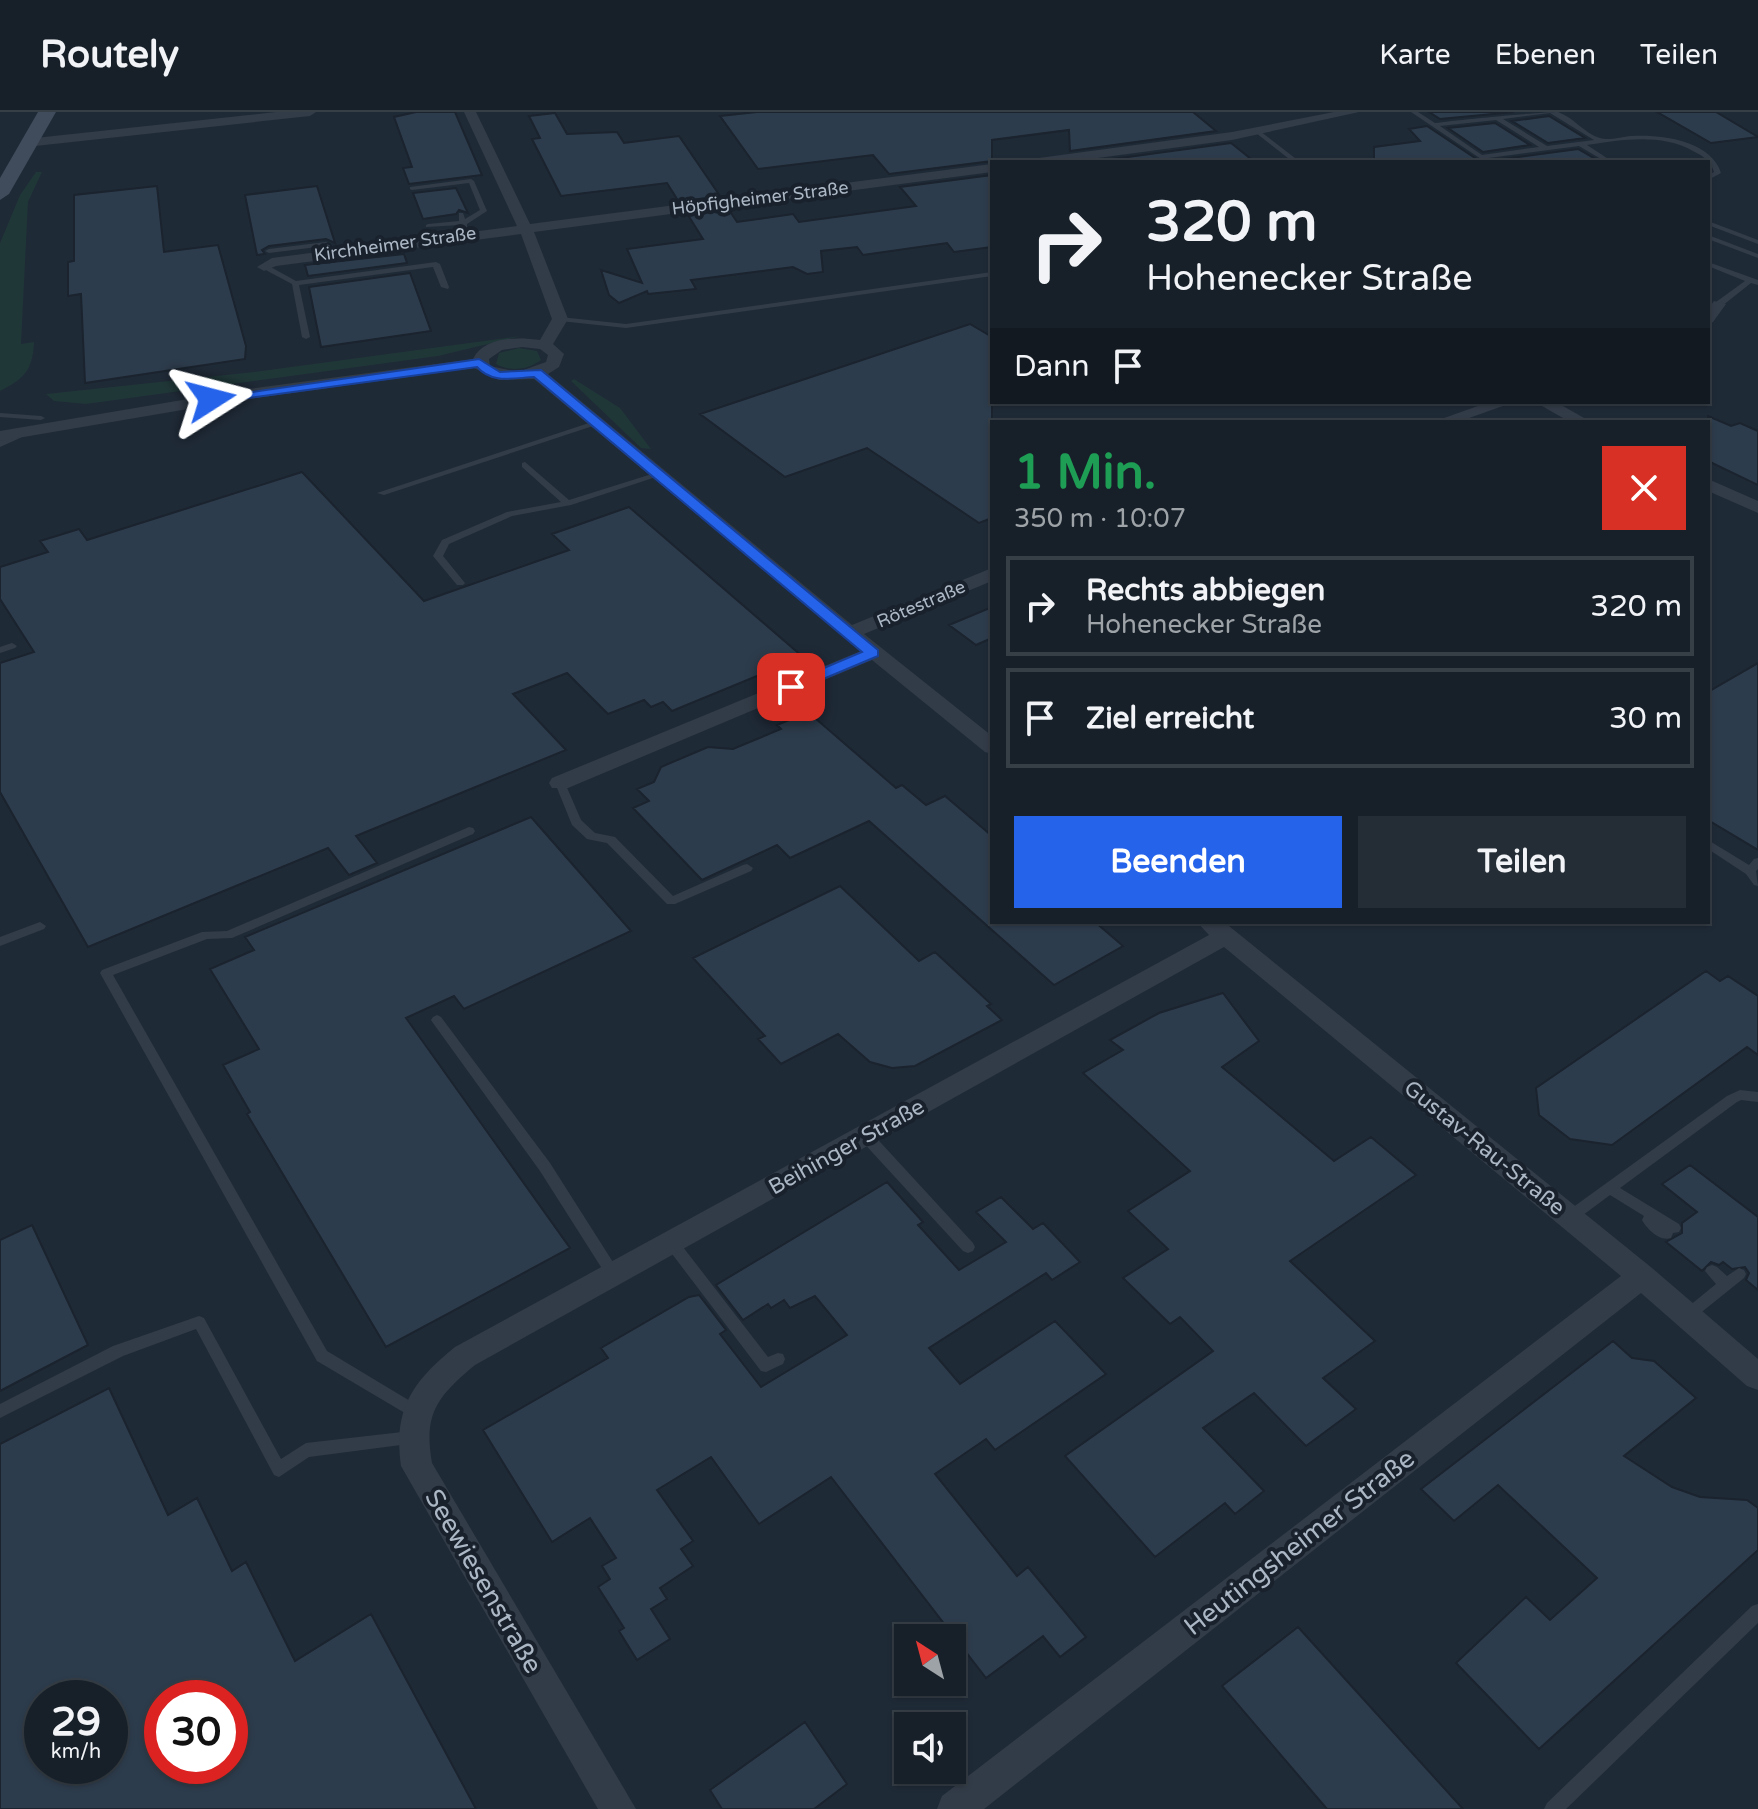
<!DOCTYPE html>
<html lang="de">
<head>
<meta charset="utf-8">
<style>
	:root { --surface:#172029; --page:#242d35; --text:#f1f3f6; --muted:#9ea3a8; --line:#363e46; --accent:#2563eb }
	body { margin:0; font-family:"Varela Round",sans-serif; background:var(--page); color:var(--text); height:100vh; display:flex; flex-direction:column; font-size:30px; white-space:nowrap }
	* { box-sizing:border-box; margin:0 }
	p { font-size:26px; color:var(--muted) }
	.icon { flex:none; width:44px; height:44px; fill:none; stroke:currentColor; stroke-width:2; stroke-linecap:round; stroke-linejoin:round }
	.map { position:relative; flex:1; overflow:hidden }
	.side { position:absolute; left:990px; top:308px; width:720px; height:504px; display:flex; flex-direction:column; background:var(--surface); border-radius:0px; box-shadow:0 2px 6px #0004,0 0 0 2px var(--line) }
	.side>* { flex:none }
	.hud { position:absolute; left:990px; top:48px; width:720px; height:244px; border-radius:0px; box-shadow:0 2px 6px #0004,0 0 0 2px var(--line); background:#172029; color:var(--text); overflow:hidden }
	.needle { width:52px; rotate:324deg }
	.buttons { position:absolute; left:894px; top:1512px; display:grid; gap:16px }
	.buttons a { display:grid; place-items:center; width:72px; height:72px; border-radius:0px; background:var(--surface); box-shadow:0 2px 6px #0004,0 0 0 2px var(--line); font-size:40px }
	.speed { position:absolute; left:24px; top:1568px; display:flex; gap:16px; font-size:40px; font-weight:700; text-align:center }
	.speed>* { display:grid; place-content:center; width:104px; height:104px; border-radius:50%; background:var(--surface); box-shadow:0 2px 6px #0004,0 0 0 2px var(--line); line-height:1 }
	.speed small { font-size:20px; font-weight:400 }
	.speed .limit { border:12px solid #d22; background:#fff; color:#111 }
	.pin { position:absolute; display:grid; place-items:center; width:68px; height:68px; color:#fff; margin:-34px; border-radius:16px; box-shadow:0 4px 12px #0006 }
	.me { position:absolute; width:88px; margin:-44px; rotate:81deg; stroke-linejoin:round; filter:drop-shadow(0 0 6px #0008) }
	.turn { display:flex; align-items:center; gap:28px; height:168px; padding:0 24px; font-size:36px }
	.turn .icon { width:104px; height:104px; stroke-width:2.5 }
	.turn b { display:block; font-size:56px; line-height:68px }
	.then { display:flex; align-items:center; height:76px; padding:0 24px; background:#0003; gap:16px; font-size:30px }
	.round { display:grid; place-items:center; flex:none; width:84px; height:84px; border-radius:0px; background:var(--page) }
	.head { display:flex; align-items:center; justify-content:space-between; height:136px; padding:0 24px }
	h1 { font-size:48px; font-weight:700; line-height:60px; color:#1e9e55 }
	.cta { display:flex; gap:16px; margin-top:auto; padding:16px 24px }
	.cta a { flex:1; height:92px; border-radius:0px; background:var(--accent); color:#fff; font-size:32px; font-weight:700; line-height:92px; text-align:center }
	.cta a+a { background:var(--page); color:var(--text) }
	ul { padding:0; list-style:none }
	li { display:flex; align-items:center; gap:24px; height:100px; margin:0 16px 12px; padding:0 8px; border:4px solid var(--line); border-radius:0px }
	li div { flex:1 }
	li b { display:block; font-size:30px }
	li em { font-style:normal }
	header { display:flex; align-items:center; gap:48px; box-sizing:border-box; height:112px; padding:0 40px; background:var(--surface); border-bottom:2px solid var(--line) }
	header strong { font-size:38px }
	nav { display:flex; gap:44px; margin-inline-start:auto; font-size:28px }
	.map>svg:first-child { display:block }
	.green { fill:#203738 }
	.building { fill:#2d3c4c; stroke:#1a232e; stroke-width:2; fill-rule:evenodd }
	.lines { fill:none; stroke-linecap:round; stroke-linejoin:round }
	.lane { fill:#323c48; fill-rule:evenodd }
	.street { fill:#323c48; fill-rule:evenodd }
	.secondary { fill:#404b5b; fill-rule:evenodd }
	.route { fill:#2563eb; stroke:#184099; stroke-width:2 }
	.labels { text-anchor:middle; stroke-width:8; stroke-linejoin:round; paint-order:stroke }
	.far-street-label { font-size:18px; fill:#acb7c5; stroke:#18212c }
	.street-label { font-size:22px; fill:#acb7c5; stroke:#18212c }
	.near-street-label { font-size:26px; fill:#acb7c5; stroke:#18212c }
</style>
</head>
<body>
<header>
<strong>Routely</strong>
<nav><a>Karte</a><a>Ebenen</a><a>Teilen</a></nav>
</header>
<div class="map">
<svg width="1758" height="1697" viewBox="0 0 1758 1697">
	<rect width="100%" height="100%" fill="#1f2a37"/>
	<path class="green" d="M36,60H42L28,90L21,232L34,230C33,258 24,267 0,279V131L20,83Z
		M521,224L438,244L86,292L54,289L46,282L254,260Z
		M519,236L537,239L541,248C528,258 510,260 496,252L499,241Z
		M574,267L620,296L651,337L641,336L571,269Z"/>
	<path class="building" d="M416,0H455L482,63L409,72L403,56L412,55L394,5Z
		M757,0H1193L1216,19L1070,39L1069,18L992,28V49L889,62L873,43L758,57L720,4Z
		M1429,0H1514L1440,7Z
		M1657,0H1716L1758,25L1711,31Z
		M555,1L567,22L617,20L624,31L679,24L720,84L679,90L667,71L561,84L532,27L540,26L529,4Z
		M1549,4L1585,26L1548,31L1512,9Z
		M1495,11L1530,33L1483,40L1448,16Z
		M1427,14L1481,50L1578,37L1597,48L1585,50H1374V35L1420,29L1409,17Z
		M1231,31L1251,47L1091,50Z
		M992,63V135L954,140L947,131L863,143L857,135L821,139L823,160L807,162L793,155L691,168L696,177L648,182L647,179L619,191L609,183L601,158L642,171L627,137L703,127L688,103L729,98L737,110L793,102L799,110L916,94L900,75Z
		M157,74L164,140L218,133L246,234L245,247L85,271L81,182L68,184V150L74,149V83Z
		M317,74L335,131L326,127L269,134L262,138L265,142L257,143L245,83Z
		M456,76L468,101L459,98L456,102L423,107L413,81Z
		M404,142L407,151L308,164L305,153Z
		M410,161L431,219L321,235L309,175Z
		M970,212L992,225V406L979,411L867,336L785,365L700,302Z
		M1708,304L1731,314L1740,311L1758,319V373L1708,349Z
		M302,360L424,489L569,438L552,422L629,395L803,545L672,599L663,590L651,595L644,588L608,602L567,561L513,582L566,638L356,724L377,751L349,763L328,736L88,835L0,680V551L34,540L0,487V455L48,440L40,429L79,417L87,428Z
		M992,495V526L976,533L949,513Z
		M1758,551V738L1708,708V580Z
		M808,600L896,676L902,673L926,693L945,684L992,724V810H1095L1123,834L1054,873L869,709L790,746L777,733L702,768L633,696L649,689L637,677L654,670L661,655L708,635L733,637L781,617L777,613Z
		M531,705L631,819L464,897L454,884L406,906L570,1136L386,1235L247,1002L250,1000L223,953L259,937L210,857L254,838L245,825Z
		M840,774L919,849L935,840L991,892L987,894L1002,908L915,954L892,956L870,950L838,922L781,952L758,927L765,924L693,846Z
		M1706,859L1720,869L1728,864L1758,884V943L1747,935L1612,1033L1570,1027L1539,1003L1536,976Z
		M1223,881L1259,929L1222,955L1334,1049L1371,1025L1416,1063L1290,1149L1375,1229L1323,1266L1356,1297L1306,1334L1254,1281L1203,1316L1264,1379L1235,1402L1225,1391L1155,1445L1065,1344L1213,1239L1180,1205L1170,1212L1123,1166L1168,1137L1128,1099L1190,1059L1083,961L1123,938L1110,928L1159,901Z
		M1690,1053L1758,1105V1178L1746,1168L1749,1161L1745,1155L1732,1157L1723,1150L1719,1153L1711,1150L1702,1159L1666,1130L1682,1121V1111L1697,1100L1662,1072Z
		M887,1070L923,1110L918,1113L959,1158L1006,1130L976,1100L1001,1085L1033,1117L1043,1111L1080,1150L1052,1168L1046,1161L929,1236L960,1272L1055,1209L1106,1262L995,1338L986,1327L935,1362L1017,1464L1028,1455L1086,1525L1060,1545L1043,1524L986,1566L831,1365L759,1412L711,1345L657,1378L693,1429L681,1437L693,1454L660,1476L667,1487L651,1497L670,1527L637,1548L619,1519L624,1516L598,1475L610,1467L602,1454L616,1446L590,1406L552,1430L483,1318L608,1246L601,1236L689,1185L699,1183L726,1218L720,1222L761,1275L847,1223L815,1184L790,1196L784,1188L771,1196L768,1192L743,1208L716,1173Z
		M32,1113L88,1233L0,1279V1128Z
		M1613,1229L1632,1246L1654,1249L1696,1286L1624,1344L1672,1375L1700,1385L1747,1388L1758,1396V1438L1539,1637L1456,1551L1526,1485L1550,1508L1597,1466L1498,1373L1454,1409L1421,1377Z
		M109,1276L168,1403L197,1386L232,1459L246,1450L295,1549L371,1502L476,1697H0V1332ZM42,1586H110V1654H42ZM162,1586H230V1654H162Z
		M1298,1515L1463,1697H1327L1222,1574Z
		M805,1610L847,1672L814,1697H722L710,1678Z"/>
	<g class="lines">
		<path class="lane" d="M1411,0H1418L1435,11C1458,8 1540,0 1558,0C1573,5 1585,22 1600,26C1608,29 1622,25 1631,24C1660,22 1711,28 1721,61L1708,68V63L1714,60C1711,49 1703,44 1693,39C1660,21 1622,28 1587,33L1613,50H1606L1579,34L1481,47ZM1550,1L1594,28L1547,34L1503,7ZM1496,8L1539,35L1482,43L1440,14Z
			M1258,18L1260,19L1300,50H1293L1256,21L1255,20Z
			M471,67L474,69L487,99L467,112V123H463L460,113L426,115V113L428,112L459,109V101H463L465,107L480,98L469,71L412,78L410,77V75Z
			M1708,109L1758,128V132L1708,113Z
			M1708,123L1758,142V146L1708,127Z
			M326,130L341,138V142H335L325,134L269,141L265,139L269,137Z
			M436,150L440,152L449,175L448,177L441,175L433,155L299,173L310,225L306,227L302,225L292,172L260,155L267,153L296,169Z
			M1708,150L1758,168V173L1751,171L1722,194H1716V190L1745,169L1708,154Z
			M992,160V164L626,216L560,209L556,207L560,205L626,212Z
			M0,301L41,304L45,306L41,308L0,305Z
			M595,309L602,311L384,383L377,381Z
			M24,319L31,321L0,335V329Z
			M525,350L569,388L655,361L662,363L571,393L512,404L449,432L443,444L465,471L463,473H457L433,444L442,428L507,400L561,390L522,355V351Z
			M12,531L17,534L15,536L0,541V535Z
			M560,668L565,671L581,708L595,721L615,725L673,784L743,753L747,752L753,756L751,759L675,792H667L607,731L587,727L572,713L555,671Z
			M469,715L473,716L475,719L473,722L232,826L207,827L113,863L327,1239L420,1295L423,1300L420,1305L415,1307L317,1249L100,861L102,858L202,820L227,819Z
			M1708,728L1749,753L1754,747L1758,746V757L1756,759L1758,774L1754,773L1746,762L1708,737Z
			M40,810L46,814L44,817L0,834V825Z
			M437,903L441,905L550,1051L618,1158L620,1162L618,1166L613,1168L608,1166L540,1059L433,911L431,908L433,905Z
			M1740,978L1758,980V990L1741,988L1737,990L1620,1076L1679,1112L1681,1116L1679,1120L1673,1121L1671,1126C1660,1130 1647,1117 1642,1108L1644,1104L1610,1083L1575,1109L1570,1111L1565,1109L1563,1105L1565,1101L1727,984Z
			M865,1018L870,1019L973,1131L975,1135L973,1139L968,1141L963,1139L860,1027L858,1023L860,1019Z
			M671,1124L676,1126L768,1245L778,1241L783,1242L785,1247L783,1252L766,1260L761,1259L666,1134L664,1130L666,1126Z
			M1712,1153L1717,1155L1727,1164L1739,1156L1744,1158L1746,1162L1744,1166L1693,1207L1688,1209L1683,1207L1681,1203L1683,1199L1716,1172L1705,1159L1707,1155Z
			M199,1204L204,1206L281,1347L306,1331L411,1319L416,1321L419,1326L416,1331L309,1345L279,1365L274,1363L196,1217L123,1244L0,1306V1292L113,1234Z
			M1758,1492V1511L1566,1697H1544L1547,1691L1752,1494Z"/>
		<path class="street" d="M276,0H316L310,4L26,35L20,31L26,27Z
			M464,0H476L530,112L992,52V60L534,120L568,207L553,232L564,242L559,255L548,262L852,513L992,456V469L864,522L992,624V642L985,640L872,548L568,676H552L549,671L552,666L861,539L534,267L499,268L474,256L241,288L0,329V319L241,278L473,247C484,224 519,225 540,228L552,207L521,122L276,154L264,159L257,155L272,146L517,114ZM522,235L540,237L548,243L546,250L518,260L490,254L489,247L502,238Z
			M1334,0H1359L1232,28L1068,50H1033L1039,46L1232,20Z
			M1714,189L1726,192L1713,210L1708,212V197Z
			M1489,290H1514L1458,310H1433Z
			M1535,290H1556L1591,310H1570Z
			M1708,367L1758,389V401L1708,379Z
			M1197,810H1224L1652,1156L1758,1247V1278L1747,1274L1641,1181L984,1697H937L942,1684L1621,1164L1224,835L475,1253C438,1284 423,1301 432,1351L636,1697H598L401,1354C393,1297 412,1270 455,1235L1209,823Z"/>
		<path class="secondary" d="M38,0H56L9,82L0,88V66Z"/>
	</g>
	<path class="route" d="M479,247L500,260L541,258L878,538V544L797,578H786V572L862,540L534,265C513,266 492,272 477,255L211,291L205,287Z"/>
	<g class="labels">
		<g class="far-street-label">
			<text transform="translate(760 86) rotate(-7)" y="6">Höpfigheimer Straße</text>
			<text transform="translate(395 132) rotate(-8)" y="6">Kirchheimer Straße</text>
			<text transform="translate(921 492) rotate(-23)" y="6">Rötestraße</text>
		</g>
		<g class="street-label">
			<text transform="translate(846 1034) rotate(-29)" y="8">Beihinger Straße</text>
			<text transform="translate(1485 1035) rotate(39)" y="8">Gustav-Rau-Straße</text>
		</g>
		<g class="near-street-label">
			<text transform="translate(1299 1430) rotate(-38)" y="9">Heutingsheimer Straße</text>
			<text transform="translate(484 1469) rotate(60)" y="9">Seewiesenstraße</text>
		</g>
	</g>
</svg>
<div class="buttons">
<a><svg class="needle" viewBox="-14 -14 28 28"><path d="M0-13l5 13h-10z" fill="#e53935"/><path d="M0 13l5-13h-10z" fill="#9ea3a8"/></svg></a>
<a><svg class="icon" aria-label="sound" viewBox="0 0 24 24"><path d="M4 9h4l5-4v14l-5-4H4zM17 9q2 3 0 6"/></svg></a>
</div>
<div class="speed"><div>29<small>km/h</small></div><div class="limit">30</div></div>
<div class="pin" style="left:791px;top:575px;background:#d93025"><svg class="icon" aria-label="arrive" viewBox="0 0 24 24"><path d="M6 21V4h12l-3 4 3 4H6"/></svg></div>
<svg class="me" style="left:211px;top:287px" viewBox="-20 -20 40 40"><path d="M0-17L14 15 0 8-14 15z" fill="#2563eb" stroke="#fff" stroke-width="4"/></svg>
<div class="hud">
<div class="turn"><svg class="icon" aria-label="right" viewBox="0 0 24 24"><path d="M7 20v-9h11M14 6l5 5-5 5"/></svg><div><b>320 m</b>Hohenecker Straße</div></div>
<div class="then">Dann<svg class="icon" aria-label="arrive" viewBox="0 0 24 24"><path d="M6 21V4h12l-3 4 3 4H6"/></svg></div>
</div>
<section class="side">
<div class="head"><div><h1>1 Min.</h1><p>350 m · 10:07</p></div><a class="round" style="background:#d93025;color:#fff"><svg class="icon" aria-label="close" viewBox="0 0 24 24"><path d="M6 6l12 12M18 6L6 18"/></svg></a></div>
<ul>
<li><svg class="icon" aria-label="right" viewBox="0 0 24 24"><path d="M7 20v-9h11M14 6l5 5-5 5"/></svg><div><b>Rechts abbiegen</b><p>Hohenecker Straße</p></div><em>320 m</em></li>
<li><svg class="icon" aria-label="arrive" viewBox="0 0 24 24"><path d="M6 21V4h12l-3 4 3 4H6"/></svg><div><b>Ziel erreicht</b></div><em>30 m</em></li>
</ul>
<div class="cta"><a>Beenden</a><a>Teilen</a></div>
</section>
</div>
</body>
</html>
